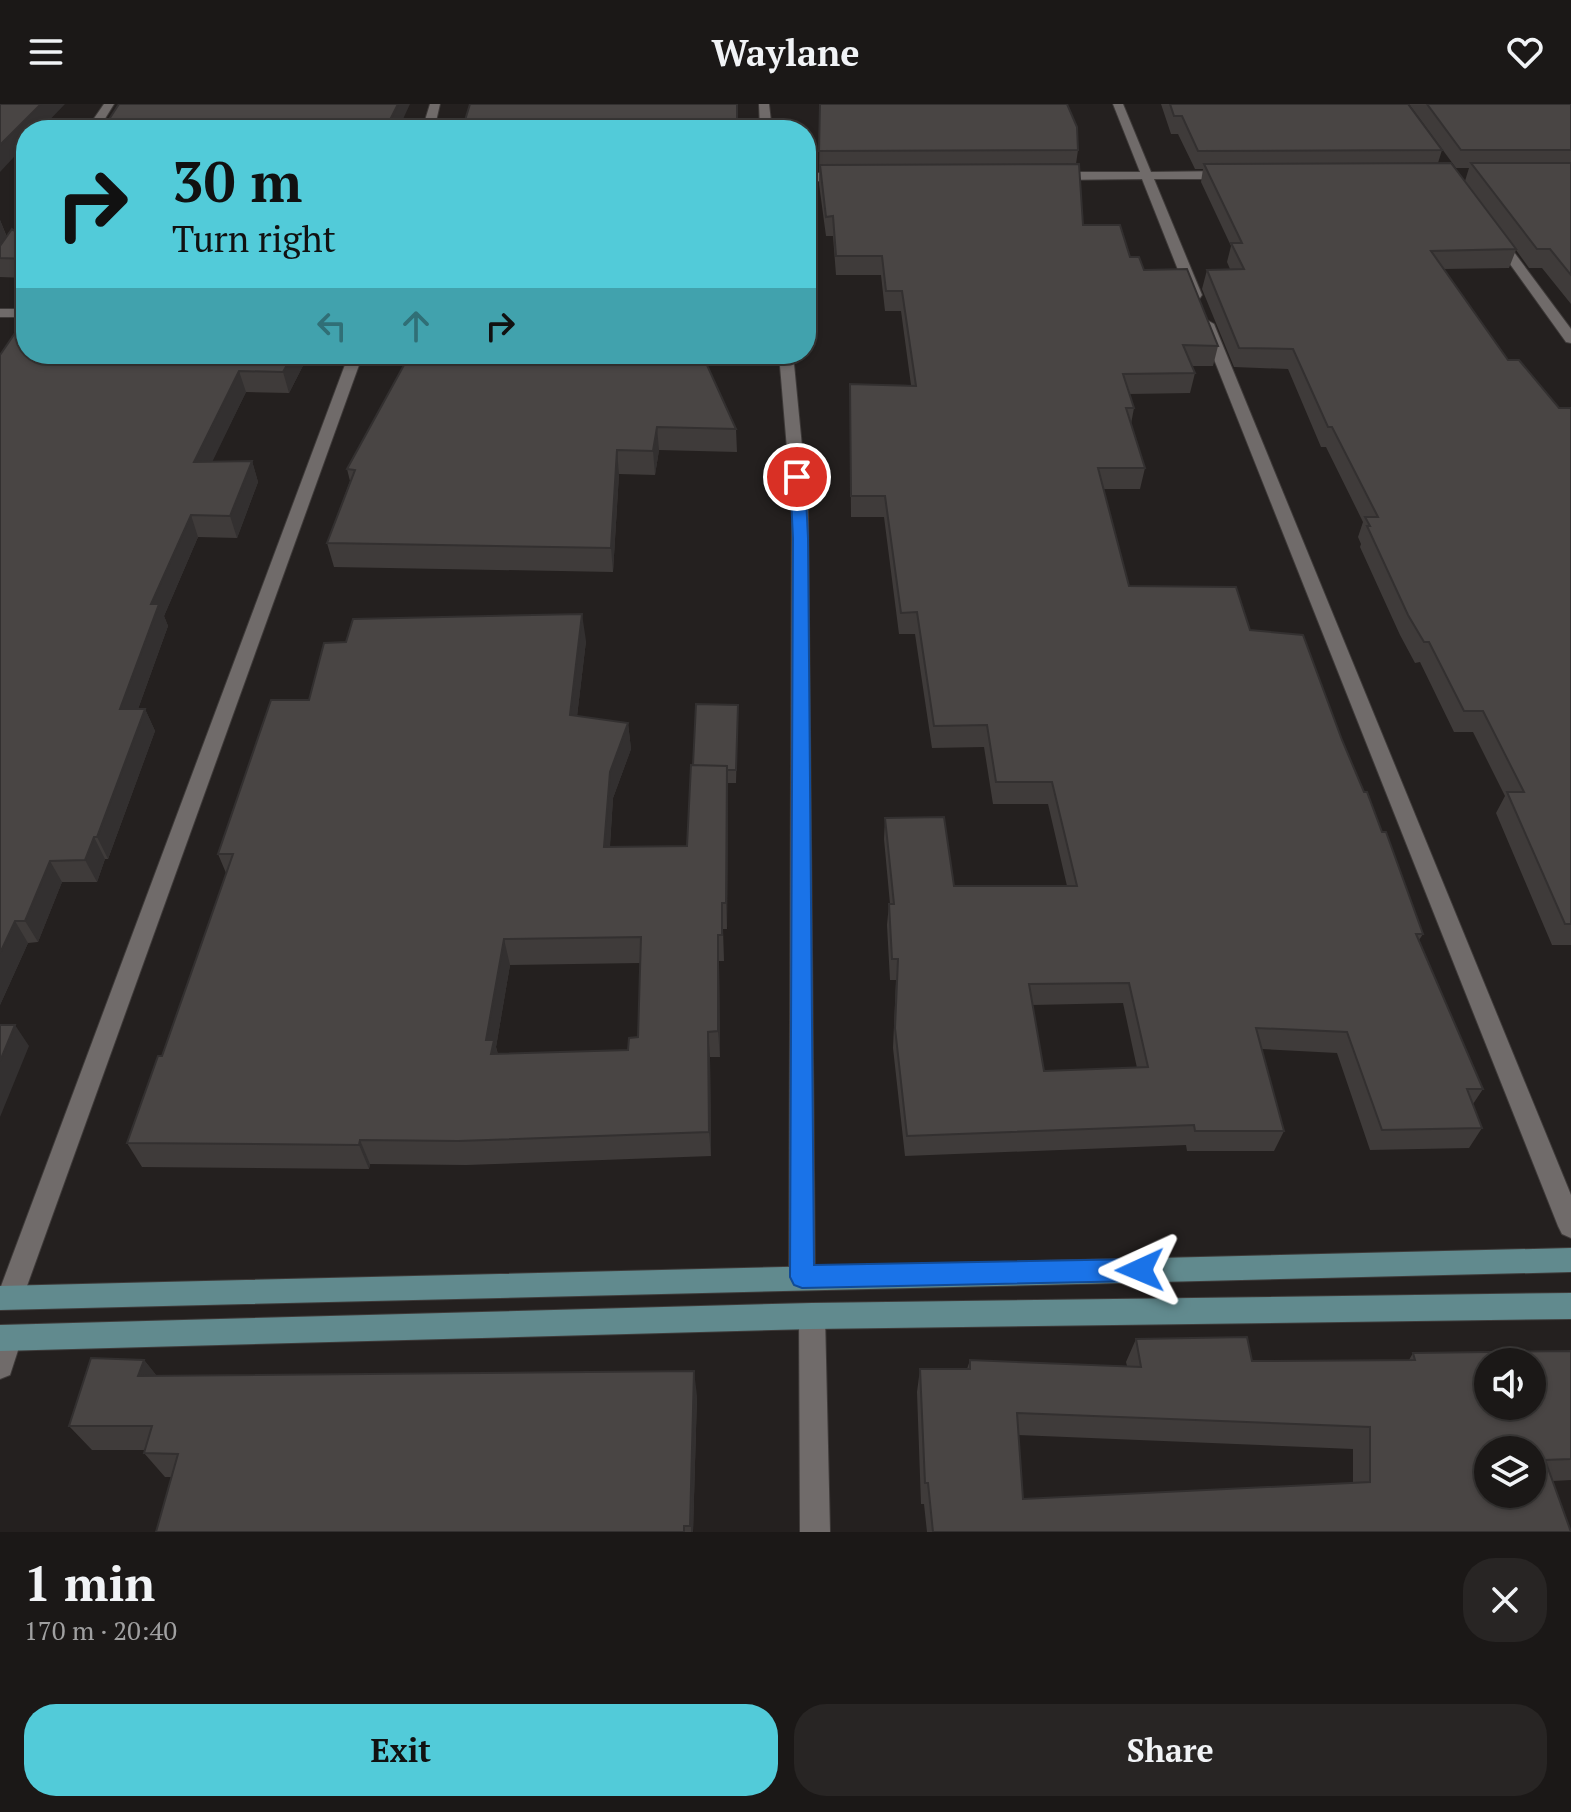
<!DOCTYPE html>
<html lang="en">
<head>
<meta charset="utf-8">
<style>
	:root { --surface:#1b1817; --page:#282524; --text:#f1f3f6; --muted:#a0a0a1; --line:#393736; --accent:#52cbd9 }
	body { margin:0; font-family:"PT Serif",serif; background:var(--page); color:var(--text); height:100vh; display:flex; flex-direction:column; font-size:30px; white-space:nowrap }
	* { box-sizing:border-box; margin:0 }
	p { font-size:26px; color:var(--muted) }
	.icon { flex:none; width:44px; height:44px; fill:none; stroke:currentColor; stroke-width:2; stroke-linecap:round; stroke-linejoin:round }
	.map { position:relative; height:1428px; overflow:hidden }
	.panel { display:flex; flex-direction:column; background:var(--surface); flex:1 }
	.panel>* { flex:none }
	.hud { position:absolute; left:16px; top:16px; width:800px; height:244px; border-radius:32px; box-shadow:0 2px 6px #0004,0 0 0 2px var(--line); background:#52cbd9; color:#111; overflow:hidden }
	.tools { position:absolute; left:1474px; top:1244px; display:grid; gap:16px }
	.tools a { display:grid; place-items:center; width:72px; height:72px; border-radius:50%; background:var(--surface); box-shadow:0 2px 6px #0004,0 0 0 2px var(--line); font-size:40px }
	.pin { position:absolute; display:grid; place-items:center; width:68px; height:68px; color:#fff; margin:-34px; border:4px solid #fff; border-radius:50%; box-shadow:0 2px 8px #0007 }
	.me { position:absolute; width:88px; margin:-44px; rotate:269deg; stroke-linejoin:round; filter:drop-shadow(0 0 6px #0008) }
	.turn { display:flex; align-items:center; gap:28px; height:168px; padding:0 24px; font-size:36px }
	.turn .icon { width:104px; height:104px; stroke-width:2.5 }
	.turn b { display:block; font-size:56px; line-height:68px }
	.lanes { display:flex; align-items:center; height:76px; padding:0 24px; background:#0003; justify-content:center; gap:40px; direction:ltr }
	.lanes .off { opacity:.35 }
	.round { display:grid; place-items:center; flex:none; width:84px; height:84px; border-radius:32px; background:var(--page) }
	.headline { display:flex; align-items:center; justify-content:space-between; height:136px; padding:0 24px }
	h1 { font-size:48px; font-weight:800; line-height:60px }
	.button { display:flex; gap:16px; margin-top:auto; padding:16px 24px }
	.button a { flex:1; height:92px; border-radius:32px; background:var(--accent); color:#111; font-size:32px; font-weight:800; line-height:92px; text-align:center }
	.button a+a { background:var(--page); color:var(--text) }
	header { display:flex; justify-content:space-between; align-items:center; height:104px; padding:0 24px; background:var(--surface); font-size:36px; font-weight:800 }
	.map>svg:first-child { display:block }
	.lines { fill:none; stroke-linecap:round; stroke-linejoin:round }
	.street-casing { stroke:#3e3a39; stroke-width:2 }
	.secondary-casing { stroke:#3e3a39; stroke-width:2 }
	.street { fill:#706b6a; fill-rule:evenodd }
	.secondary { fill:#618a8e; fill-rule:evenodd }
	.wall { fill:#3f3b3a; fill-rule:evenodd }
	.shaded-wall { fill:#333030 }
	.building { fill:#494544; stroke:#333030; stroke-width:2; fill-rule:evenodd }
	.route { fill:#1a73e8; stroke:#114b97; stroke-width:2 }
</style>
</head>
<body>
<header><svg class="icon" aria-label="menu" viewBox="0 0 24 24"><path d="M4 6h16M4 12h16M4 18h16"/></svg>Waylane<svg class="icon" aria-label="heart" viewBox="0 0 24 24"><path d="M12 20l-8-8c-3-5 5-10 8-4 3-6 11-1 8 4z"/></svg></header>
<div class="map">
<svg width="1571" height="1428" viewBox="0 0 1571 1428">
	<rect width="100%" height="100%" fill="#24201f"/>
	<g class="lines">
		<defs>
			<path id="street" d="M104,0H114L98,26H86Z
				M430,0H440L434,26H422Z
				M759,0H769L772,26H760Z
				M1113,0H1123L1151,68L1227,67L1233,71L1227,75H1154L1202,191L1200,194L1188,191L1142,75L1055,76L1049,72L1055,68H1140Z
				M806,69H847L853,73L847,77H806Z
				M26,117V130L5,161L0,162V149L22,118Z
				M1494,132H1502L1571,225V239L1566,238L1492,135Z
				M0,205H26V213H0Z
				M1207,216L1214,220L1571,1091V1134L1562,1130L1558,1122L1200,220Z
				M349,250H363L23,1193L19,1202L10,1205L1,1202L0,1185Z
				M779,250H793L808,404L815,1173L811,1182L802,1185L793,1182L789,1173L792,404Z
				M812,1199L821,1203L825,1212L830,1428H800L799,1212L803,1203Z
				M9,1221L18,1225L22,1234L10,1271L0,1275V1225Z"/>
			<path id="secondary" d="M1571,1144V1168L0,1206V1182Z
				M1571,1189V1215L812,1225L0,1247V1221L812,1199Z"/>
		</defs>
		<use href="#street" class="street-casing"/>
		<use href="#secondary" class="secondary-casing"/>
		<use href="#street" class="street"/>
		<use href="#secondary" class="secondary"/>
	</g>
	<path class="wall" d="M820,0L1078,46L1076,60L1083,121L1130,153L1218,242L1213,262H1192L1195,269L1190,289L1130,290L1134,304L1131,320L1145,364L1140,385H1103L1129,482L1250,526L1342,636L1382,728L1423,830L1419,836L1483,985L1473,1000L1482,1024L1469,1044L1370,1046L1337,949L1262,945L1284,1027L1274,1047H1187L1186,1041L905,1052L893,944L896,876H890L887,821L889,800H890L884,735L885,714L954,782H1067L1048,700H993L984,643L932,644L915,530H899L884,413H851L850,280L911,281L901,207H885L881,171H836L833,132H826L819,80ZM1123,899L1137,964L1044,967L1032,901Z
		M1161,0H1408L1442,46L1438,59L1465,77L1469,64H1456L1409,0H1571V200L1542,164H1529L1516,146L1509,164L1444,165L1508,256L1559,304H1571V841H1552L1496,709L1505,692L1473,628H1454L1420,558L1415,559L1400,531L1360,443L1361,440L1358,433L1363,418L1326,343H1321L1288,265L1234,263L1202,185L1207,166L1230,165L1227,158L1231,142L1201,78L1203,65H1195L1178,30H1171Z
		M0,116L7,133L26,136V174L0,173Z
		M26,250H309L289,289L246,288L212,357H252L258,378L237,434L198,433L164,512L168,522L138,605H145L155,627L108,755H105L97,778H62L38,838L28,839L0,901Z
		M410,250L736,325L737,348L659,346L655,371L619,370L613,468L334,463L327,439L350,377L347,365Z
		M586,537L577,612L628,619L631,645L613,694L610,742H687L693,661L738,601L736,679H728L727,825H723L724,857H719L720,953H710L711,1052L466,1061L370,1060L369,1065L142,1063L127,1039L162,952L226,769L218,750L309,596ZM640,859L638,933L628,946L498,950L496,943L510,861Z
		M1136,1235L1252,1257L1409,1256L1413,1249L1571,1247V1376L1553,1377L1571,1428H927L924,1400H921L917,1288L920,1265H967L970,1256L1127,1262L1126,1258ZM1018,1331L1353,1345V1379L1023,1395Z
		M144,1256L156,1271L697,1292L693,1428H156L172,1373H165L144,1349L145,1346H92L69,1322Z"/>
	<path class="shaded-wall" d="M41,0H65L40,26H26V40L0,68V41Z
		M398,0H410L398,26H385Z
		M0,116L7,134L0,144Z
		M293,250H309L289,289L283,268Z
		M239,267L246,288L202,379L194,358Z
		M657,323L659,346L655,371L653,347Z
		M617,346L619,370L613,468L611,444Z
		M252,357L258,378L237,434L230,412Z
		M191,411L198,433L164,512L168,522L130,627L120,605L151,500Z
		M582,510L586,537L574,638L570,611Z
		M145,605L155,627L108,755L97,733Z
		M628,619L631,645L613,694L608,769L604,743L610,668Z
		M727,662L728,689L727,825L726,799Z
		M94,733L105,755L97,778L85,756Z
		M50,757L62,778L38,838L25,817Z
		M15,817L28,839L0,901V849Z
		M718,831L719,857L720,953L718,927Z
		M504,835L510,861L496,943L500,961H493L486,936Z
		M15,921L29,942L0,1013V957Z
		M708,928L710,953L711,1052L709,1028Z
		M360,1036L370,1060L369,1065L359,1041Z
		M144,1256L164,1281L138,1272Z
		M694,1267L697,1292L693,1428H691Z"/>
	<path class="building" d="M0,0H41L0,41Z
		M119,0H398L385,26H102Z
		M470,0H737V26H462Z
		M820,0H1067L1077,23L1078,46L819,47Z
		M1170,0H1408L1442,46L1198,47L1182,12H1174Z
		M1427,0H1571V46H1461Z
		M1451,59L1516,145L1431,147L1508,256H1519L1559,304H1571V820H1565L1507,688H1524L1483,607H1464L1429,538H1424L1408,511L1367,422H1370L1365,413H1378L1332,323H1328L1293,245L1239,244L1207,166L1244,165L1231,139H1242L1204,60Z
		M1471,59H1571V171L1550,145H1537Z
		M1079,60L1083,121H1120L1130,153H1139L1144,166L1187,165L1218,242L1183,241L1195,269L1123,270L1134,304H1126L1145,364H1098L1129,482L1236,483L1250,526L1303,531L1342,636L1364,688H1367L1382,728H1386L1423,830H1416L1483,985H1467L1482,1024L1382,1026L1347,928L1256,924L1284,1027H1195L1194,1021L907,1032L895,924L898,855H892L889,800H894L885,714L944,713L954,782H1077L1052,678H996L987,621L934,622L917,508L901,509L885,392H851L850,280L916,282L902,187H886L882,152H836L833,112L826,113L820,61ZM1129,879L1148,963L1044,967L1029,880Z
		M12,125L26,136V155L0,154V142Z
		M26,213V250H293L283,268L239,267L194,358L252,357L230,412L191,411L151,500H159L120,605H145L97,733H94L85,756L50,757L25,817H15L0,849V251Z
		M410,250H702L736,325L657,323L653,347L617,346L611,444L327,439L355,366L347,365Z
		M582,510L570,611L628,619L610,668L604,743L687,742L691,661L727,662L726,799H722V831H718V927L708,928L709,1028L458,1037L360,1036L359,1041L127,1039L158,952H162L233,750H218L271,596H309L324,539L346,538L353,515ZM641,833L638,933L629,934L628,946L491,950L494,936H486L504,835Z
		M696,600L738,601L736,666H727V662L693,661Z
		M0,921H15L0,957Z
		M1247,1233L1252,1257L1415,1256L1413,1249L1571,1247V1355L1545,1356L1571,1428H933L928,1379H925L920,1265H970V1256L1141,1263L1136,1235ZM1488,1258H1532V1302H1488ZM1017,1309L1370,1323V1378L1023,1395ZM1488,1346H1532V1390H1488Z
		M91,1254L144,1256L138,1272L694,1267L690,1422H684V1428H156L178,1350L144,1349L152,1322H69Z"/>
	<path class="route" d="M797,369L805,373L808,434L814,1161L1140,1155L1149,1158L1152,1166L1149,1173L1140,1177L802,1184L794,1181L790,1173L793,434L790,373Z"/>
</svg>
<div class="tools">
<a><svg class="icon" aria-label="sound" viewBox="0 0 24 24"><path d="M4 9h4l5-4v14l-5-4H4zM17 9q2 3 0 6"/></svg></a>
<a><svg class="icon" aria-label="layers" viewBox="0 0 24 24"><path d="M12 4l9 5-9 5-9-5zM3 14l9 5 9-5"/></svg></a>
</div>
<div class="pin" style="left:797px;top:373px;background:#d93025"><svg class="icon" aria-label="arrive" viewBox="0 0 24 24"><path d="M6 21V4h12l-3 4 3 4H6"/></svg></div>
<svg class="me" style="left:1140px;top:1166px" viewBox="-20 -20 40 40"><path d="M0-17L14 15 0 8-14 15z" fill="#1a73e8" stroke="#fff" stroke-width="4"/></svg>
<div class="hud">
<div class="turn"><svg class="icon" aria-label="right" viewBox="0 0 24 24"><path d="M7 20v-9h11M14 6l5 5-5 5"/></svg><div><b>30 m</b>Turn right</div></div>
<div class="lanes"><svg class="icon off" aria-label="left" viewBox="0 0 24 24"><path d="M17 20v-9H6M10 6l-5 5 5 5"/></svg><svg class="icon off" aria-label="ahead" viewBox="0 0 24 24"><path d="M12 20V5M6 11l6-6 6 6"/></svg><svg class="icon" aria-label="right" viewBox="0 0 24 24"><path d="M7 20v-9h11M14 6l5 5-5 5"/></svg></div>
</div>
</div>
<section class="panel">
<div class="headline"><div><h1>1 min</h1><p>170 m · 20:40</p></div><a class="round"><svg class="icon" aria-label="close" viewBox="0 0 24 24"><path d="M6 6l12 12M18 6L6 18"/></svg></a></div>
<div class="button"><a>Exit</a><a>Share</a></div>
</section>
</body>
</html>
